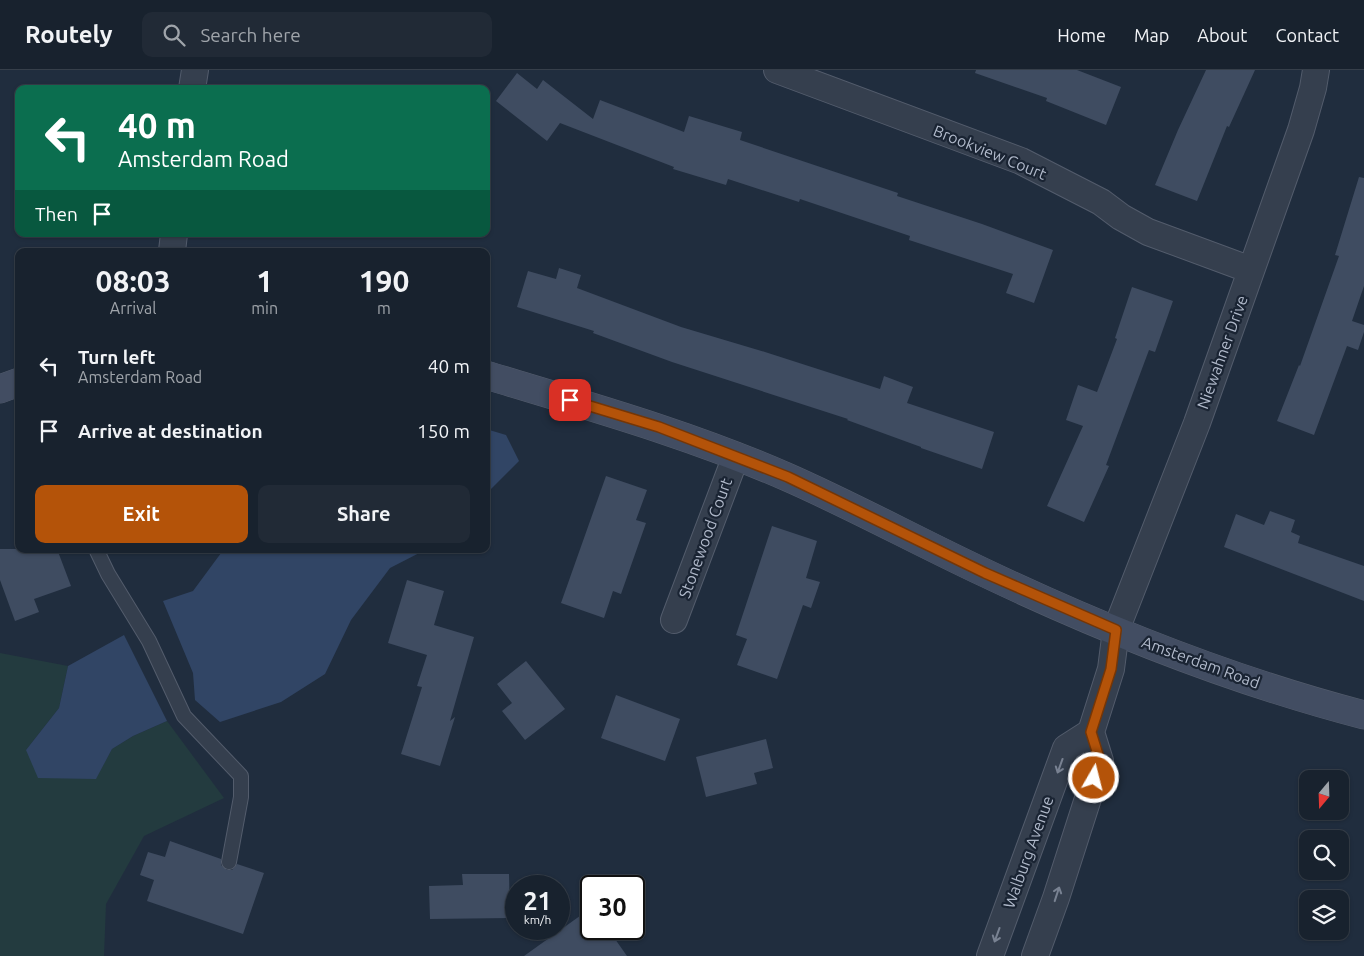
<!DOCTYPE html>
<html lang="en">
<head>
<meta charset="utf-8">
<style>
	:root { --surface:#18222e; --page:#212a36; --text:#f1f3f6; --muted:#9fa4aa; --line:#363f4a; --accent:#b45309 }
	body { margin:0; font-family:Ubuntu,sans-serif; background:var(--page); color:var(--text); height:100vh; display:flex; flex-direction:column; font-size:19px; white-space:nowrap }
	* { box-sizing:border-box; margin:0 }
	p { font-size:16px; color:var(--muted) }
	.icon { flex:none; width:28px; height:28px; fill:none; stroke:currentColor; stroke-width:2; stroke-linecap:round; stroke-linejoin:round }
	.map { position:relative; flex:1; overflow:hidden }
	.drawer { position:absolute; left:15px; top:178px; width:475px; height:305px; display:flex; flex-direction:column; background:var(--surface); border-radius:10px; box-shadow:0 1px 4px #0004,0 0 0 1px var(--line) }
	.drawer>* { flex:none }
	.top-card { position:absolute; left:15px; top:15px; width:475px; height:152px; border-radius:10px; box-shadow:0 1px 4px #0004,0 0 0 1px var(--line); background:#0b6e4f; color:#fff; overflow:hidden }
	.needle { width:32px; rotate:199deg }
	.fabs { position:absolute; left:1299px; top:700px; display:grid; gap:10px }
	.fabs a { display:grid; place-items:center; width:50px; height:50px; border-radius:10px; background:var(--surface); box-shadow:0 1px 4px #0004,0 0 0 1px var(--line); font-size:25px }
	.speed { position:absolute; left:505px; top:805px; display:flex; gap:10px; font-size:25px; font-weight:700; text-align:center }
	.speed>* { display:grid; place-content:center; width:65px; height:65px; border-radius:50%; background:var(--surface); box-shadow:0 1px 4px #0004,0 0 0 1px var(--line); line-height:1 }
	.speed small { font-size:12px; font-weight:400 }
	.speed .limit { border:2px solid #111; border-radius:8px; background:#fff; color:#111 }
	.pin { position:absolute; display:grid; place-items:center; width:42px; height:42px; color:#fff; margin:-21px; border-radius:10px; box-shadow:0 2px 8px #0006 }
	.me { position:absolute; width:55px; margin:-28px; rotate:8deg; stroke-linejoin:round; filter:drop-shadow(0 0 4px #0008) }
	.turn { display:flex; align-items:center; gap:18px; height:105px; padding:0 20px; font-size:22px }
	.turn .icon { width:65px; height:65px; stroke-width:2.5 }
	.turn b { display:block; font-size:35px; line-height:42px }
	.then { display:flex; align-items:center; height:48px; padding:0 20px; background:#0003; gap:10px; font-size:19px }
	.eta { display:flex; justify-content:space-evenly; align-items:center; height:85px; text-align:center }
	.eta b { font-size:30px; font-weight:700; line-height:35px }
	.primary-button { display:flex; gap:10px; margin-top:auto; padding:10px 20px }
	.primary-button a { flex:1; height:58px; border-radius:10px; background:var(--accent); color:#fff; font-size:20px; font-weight:700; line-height:58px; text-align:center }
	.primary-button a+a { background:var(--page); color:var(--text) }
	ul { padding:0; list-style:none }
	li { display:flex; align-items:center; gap:15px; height:65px; padding:0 20px }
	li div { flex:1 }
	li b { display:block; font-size:19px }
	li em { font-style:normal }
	header { display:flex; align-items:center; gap:30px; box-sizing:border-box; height:70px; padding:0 25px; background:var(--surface); border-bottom:1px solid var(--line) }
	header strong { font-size:24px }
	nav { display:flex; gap:28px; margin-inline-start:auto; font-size:18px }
	.search { width:350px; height:45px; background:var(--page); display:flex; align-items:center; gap:12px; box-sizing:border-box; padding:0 18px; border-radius:10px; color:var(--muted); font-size:19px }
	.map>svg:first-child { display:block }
	.green { fill:#233b3f }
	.water { fill:#314565 }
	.building { fill:#3f4c61 }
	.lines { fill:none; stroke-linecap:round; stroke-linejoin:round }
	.lane-casing { stroke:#535c6c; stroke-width:16 }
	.street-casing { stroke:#535c6c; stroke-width:28 }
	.secondary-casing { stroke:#535c6c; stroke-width:29 }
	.lane { stroke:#353f4e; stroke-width:14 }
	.street { stroke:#353f4e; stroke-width:26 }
	.secondary { stroke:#424d62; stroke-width:28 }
	.oneway { stroke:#798292 }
	.route-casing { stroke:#753606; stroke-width:12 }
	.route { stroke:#b45309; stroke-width:9 }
	.labels { text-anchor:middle; stroke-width:4.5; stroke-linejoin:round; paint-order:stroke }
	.street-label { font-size:16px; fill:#b0b9ca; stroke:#1a2433 }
</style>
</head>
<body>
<header>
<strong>Routely</strong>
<div class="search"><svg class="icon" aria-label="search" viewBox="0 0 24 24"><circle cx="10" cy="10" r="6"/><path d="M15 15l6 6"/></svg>Search here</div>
<nav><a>Home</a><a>Map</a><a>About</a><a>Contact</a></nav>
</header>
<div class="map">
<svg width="1364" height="886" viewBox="0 0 1364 886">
	<rect width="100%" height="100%" fill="#202d3e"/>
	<path class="green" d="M0,583L68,596L59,638L26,680L96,708L112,679L133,666L167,651L224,728L144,766L106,834L104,886H0Z"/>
	<path class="water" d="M486,359L506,365L519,391L486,424Z
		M224,479H427L390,498L351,550L325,604L281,632L220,652L195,630L193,603L163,531L193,521Z
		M124,565L167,651L133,666L112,679L96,709L38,708L26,680L59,638L68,596Z"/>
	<path class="building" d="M976,0H1077L1121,17L1106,55L1046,31L1047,28L975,3Z
		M1206,0H1255L1229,57L1227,56L1197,131L1155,115L1178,60Z
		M517,3L537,19L543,10L593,49L600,30L684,62L689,46L742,62L740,70L898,123L897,126L982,154L1053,180L1034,233L1006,223L1013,204L909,170L910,166L800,129L799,132L728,109L726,115L673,99L674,97L560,53L547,71L496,31Z
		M1359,107L1364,108V216L1352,251L1364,255V262L1358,280L1347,276L1314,365L1277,351L1299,295L1300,296L1339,186L1335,185Z
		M559,198L581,205L577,218L681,257L765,282L880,319L884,306L913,317L907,333L994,362L982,399L921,378V377L847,350L848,349L672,292L593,263L594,261L517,237L528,201L556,209Z
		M1132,217L1173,231L1155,282L1149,280L1106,395L1109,396L1084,452L1047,436L1083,356L1066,350L1078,315L1097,322L1117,269L1115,268Z
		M606,406L647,420L636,450L646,453L621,524L613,521L604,548L561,533Z
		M1270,441L1295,450L1291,462L1300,466L1298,473L1364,496V531L1224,477L1236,444L1264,455Z
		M772,456L817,471L806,508L820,512L811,538L803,535L777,609L737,595L747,569L736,565Z
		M0,479H57L71,516L34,529L39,542L15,551L0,510Z
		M407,510L444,521L434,555L474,567L450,651L455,647L440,696L401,684L422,617L417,616L427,585L388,573Z
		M526,591L565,639L525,670L502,641L512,633L497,614Z
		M616,625L680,649L665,691L601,668Z
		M766,669L773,698L754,703L757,714L706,727L696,687Z
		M170,771L221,789V795L227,800H232L237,794L264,803L243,864L147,831L154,810L140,805L148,782L165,787Z
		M462,804H509L510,848L430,849L429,816L463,815Z
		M591,838V859H608L627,886H524Z"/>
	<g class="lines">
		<defs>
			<path id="lane" d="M96,479L108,504L149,571L184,646L241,706V727L229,792"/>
			<path id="street" d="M777,0L1021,91L1101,132L1121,147L1148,162L1251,200
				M192,19L195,0
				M172,181L174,164
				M674,550L736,386
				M990,886L1066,678L1091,662
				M1035,886L1056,828L1100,691L1091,662L1111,599L1116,560L1197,353L1301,60L1313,18L1316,0"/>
			<path id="secondary" d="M486,305C588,336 689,364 787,407C853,436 917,471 983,502C1105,560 1233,611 1364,645
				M0,319L19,312"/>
		</defs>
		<use href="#lane" class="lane-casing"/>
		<use href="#street" class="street-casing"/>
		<use href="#secondary" class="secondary-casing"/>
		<use href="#lane" class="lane"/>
		<use href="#street" class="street"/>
		<use href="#secondary" class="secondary"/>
	</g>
	<defs><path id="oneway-shaft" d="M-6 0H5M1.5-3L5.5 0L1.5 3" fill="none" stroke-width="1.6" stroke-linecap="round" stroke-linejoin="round" transform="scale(1.25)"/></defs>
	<g class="oneway">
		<use href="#oneway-shaft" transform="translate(1060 696) rotate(110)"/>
		<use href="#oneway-shaft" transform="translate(1057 824) rotate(-72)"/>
		<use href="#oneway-shaft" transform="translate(997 865) rotate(110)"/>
	</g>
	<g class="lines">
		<defs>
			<path id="route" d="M570,330L659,357L788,407L985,503L1116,560L1111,599L1091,662L1100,691L1094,708"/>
		</defs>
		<use href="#route" class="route-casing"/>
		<use href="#route" class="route"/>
	</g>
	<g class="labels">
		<g class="street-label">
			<text transform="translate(990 82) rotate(22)" y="6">Brookview Court</text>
			<text transform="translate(1222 282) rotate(-70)" y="6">Niewahner Drive</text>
			<text transform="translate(705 468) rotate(-70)" y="6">Stonewood Court</text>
			<text transform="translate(1201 592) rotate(20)" y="6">Amsterdam Road</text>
			<text transform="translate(1028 782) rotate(-70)" y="6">Walburg Avenue</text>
		</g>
	</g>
</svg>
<div class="fabs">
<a><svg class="needle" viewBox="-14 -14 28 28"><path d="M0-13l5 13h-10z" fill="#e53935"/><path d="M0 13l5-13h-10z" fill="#9fa4aa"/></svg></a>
<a><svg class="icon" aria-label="search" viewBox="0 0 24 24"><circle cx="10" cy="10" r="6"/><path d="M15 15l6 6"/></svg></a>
<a><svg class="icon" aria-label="layers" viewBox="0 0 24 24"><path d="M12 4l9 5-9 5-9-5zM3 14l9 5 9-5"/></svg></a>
</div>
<div class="speed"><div>21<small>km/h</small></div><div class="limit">30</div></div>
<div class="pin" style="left:570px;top:330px;background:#d93025"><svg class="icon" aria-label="arrive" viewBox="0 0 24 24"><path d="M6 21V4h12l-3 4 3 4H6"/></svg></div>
<svg class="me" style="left:1094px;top:708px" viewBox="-20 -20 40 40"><circle r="17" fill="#b45309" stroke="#fff" stroke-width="3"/><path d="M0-11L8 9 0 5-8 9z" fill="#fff"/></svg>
<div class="top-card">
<div class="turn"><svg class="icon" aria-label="left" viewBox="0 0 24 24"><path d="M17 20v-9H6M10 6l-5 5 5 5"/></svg><div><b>40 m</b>Amsterdam Road</div></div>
<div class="then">Then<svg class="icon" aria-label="arrive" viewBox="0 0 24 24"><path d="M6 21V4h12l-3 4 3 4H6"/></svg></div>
</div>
<section class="drawer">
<div class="eta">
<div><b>08:03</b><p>Arrival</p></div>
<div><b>1</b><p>min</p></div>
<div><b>190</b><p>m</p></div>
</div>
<ul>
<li><svg class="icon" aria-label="left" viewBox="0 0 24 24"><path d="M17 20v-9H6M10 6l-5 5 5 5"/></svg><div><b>Turn left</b><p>Amsterdam Road</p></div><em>40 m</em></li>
<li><svg class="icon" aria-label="arrive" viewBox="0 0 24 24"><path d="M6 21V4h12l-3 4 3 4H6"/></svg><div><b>Arrive at destination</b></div><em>150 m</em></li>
</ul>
<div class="primary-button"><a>Exit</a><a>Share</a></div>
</section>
</div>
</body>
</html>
